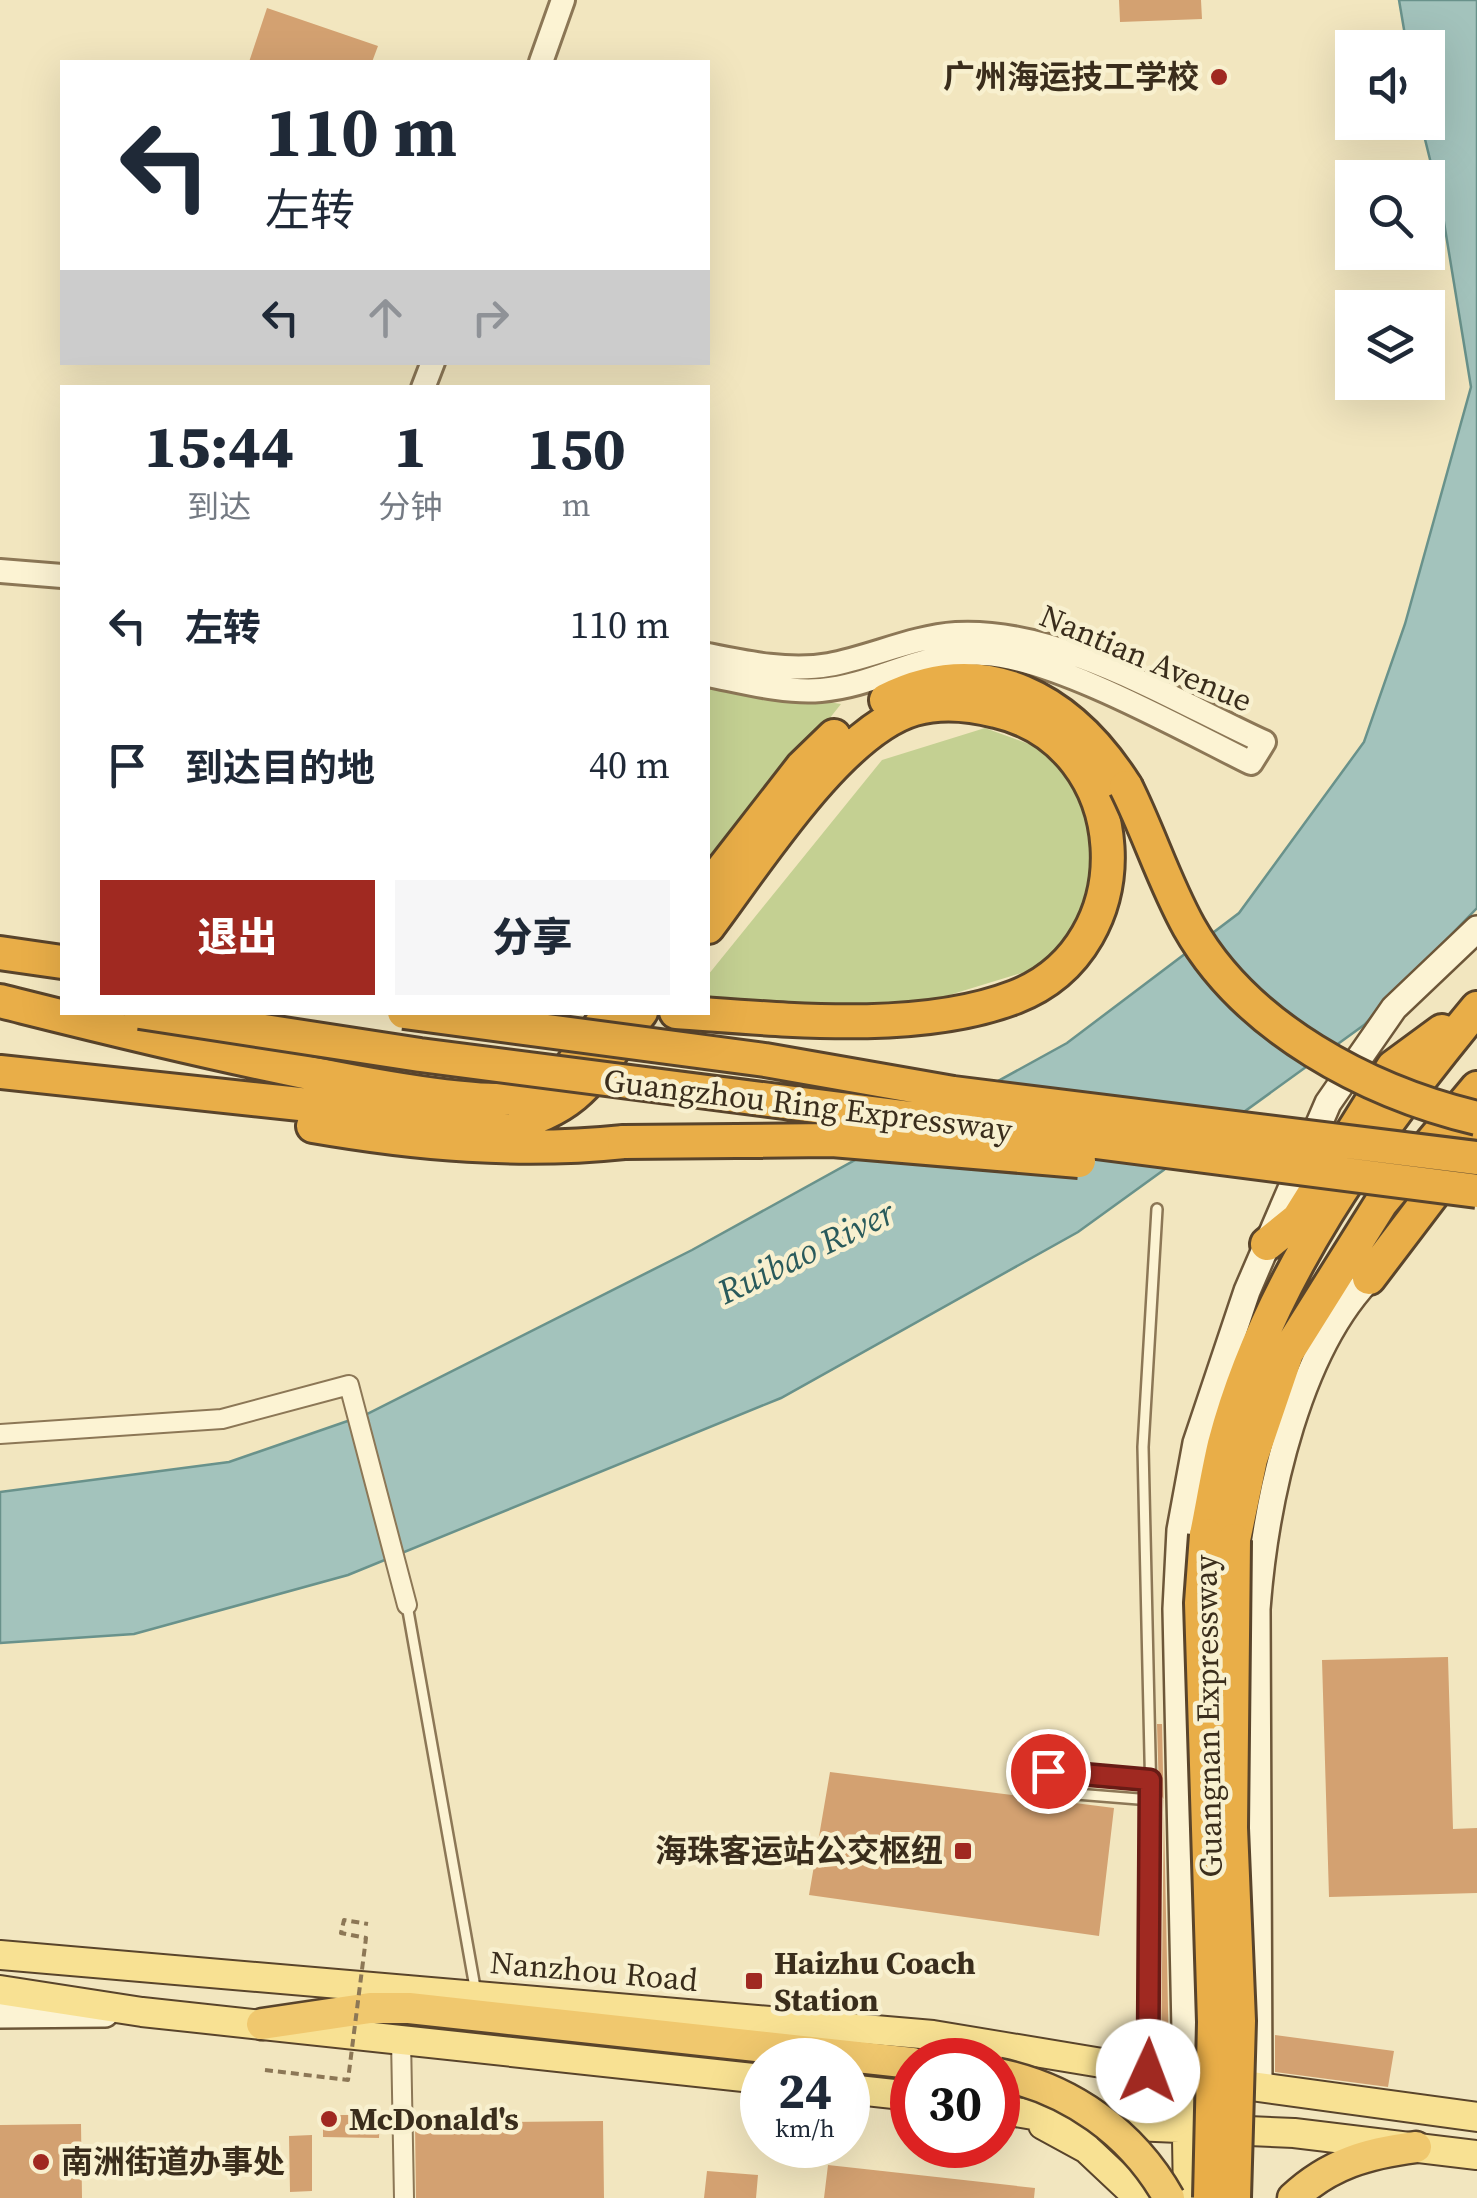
<!DOCTYPE html>
<html lang="zh">
<head>
<meta charset="utf-8">
<style>
	:root { --surface:#fff; --page:#f6f6f7; --text:#1f2937; --muted:#747a83; --accent:#a02921 }
	body { margin:0; font-family:"Source Serif 4","Noto Sans SC",serif; background:var(--page); color:var(--text); height:100vh; display:flex; flex-direction:column; font-size:38px; white-space:nowrap }
	* { box-sizing:border-box; margin:0 }
	p { font-size:32px; color:var(--muted) }
	.icon { flex:none; width:55px; height:55px; fill:none; stroke:currentColor; stroke-width:2; stroke-linecap:round; stroke-linejoin:round }
	.map { position:relative; flex:1; overflow:hidden }
	.drawer { position:absolute; left:60px; top:385px; width:650px; height:630px; display:flex; flex-direction:column; background:var(--surface); border-radius:0px; box-shadow:0 10px 40px #0002 }
	.drawer>* { flex:none }
	.hud { position:absolute; left:60px; top:60px; width:650px; height:305px; border-radius:0px; box-shadow:0 10px 40px #0002; background:#fff; color:var(--text); overflow:hidden }
	.fabs { position:absolute; left:1335px; top:30px; display:grid; gap:20px }
	.fabs a { display:grid; place-items:center; width:110px; height:110px; border-radius:0px; background:var(--surface); box-shadow:0 10px 40px #0002; font-size:50px }
	.speed { position:absolute; left:740px; top:2038px; display:flex; gap:20px; font-size:50px; font-weight:700; text-align:center }
	.speed>* { display:grid; place-content:center; width:130px; height:130px; border-radius:50%; background:var(--surface); box-shadow:0 10px 40px #0002; line-height:1 }
	.speed small { font-size:25px; font-weight:400 }
	.speed .limit { border:15px solid #d22; background:#fff; color:#111 }
	.pin { position:absolute; display:grid; place-items:center; width:85px; height:85px; color:#fff; margin:-42px; border:5px solid #fff; border-radius:50%; box-shadow:0 2px 10px #0007 }
	.me { position:absolute; width:110px; margin:-55px; rotate:2deg; stroke-linejoin:round; filter:drop-shadow(0 0 8px #0008) }
	.turn { display:flex; align-items:center; gap:35px; height:210px; padding:0 40px; font-size:45px }
	.turn .icon { width:130px; height:130px; stroke-width:2.5 }
	.turn b { display:block; font-size:70px; line-height:85px }
	.lanes { display:flex; align-items:center; height:95px; padding:0 40px; background:#0003; justify-content:center; gap:50px; direction:ltr }
	.lanes .off { opacity:.35 }
	.eta { display:flex; justify-content:space-evenly; align-items:center; height:170px; text-align:center }
	.eta b { font-size:60px; font-weight:800; line-height:70px }
	.primary-button { display:flex; gap:20px; margin-top:auto; padding:20px 40px }
	.primary-button a { flex:1; height:115px; border-radius:0px; background:var(--accent); color:#fff; font-size:40px; font-weight:800; line-height:115px; text-align:center }
	.primary-button a+a { background:var(--page); color:var(--text) }
	ul { padding:0; list-style:none }
	li { display:flex; align-items:center; gap:30px; height:140px; padding:0 40px }
	li div { flex:1 }
	li b { display:block; font-size:38px }
	li em { font-style:normal }
	.map>svg:first-child { display:block }
	.green { fill:#c4d092 }
	.water { fill:#a3c3bc; stroke:#69928b; stroke-width:2.5 }
	.building { fill:#d3a171 }
	.lines { fill:none; stroke-linecap:round; stroke-linejoin:round }
	.service-casing { stroke:#8c7756; stroke-width:14 }
	.minor-casing { stroke:#8c7756; stroke-width:22 }
	.tertiary-casing { stroke:#8c7756; stroke-width:28 }
	.secondary-casing { stroke:#6d5739; stroke-width:30 }
	.primary-casing { stroke:#59442b; stroke-width:32 }
	.trunk-casing { stroke:#59442b; stroke-width:35 }
	.motorway-casing { stroke:#59442b; stroke-width:38 }
	.service { stroke:#fcf3d3; stroke-width:9 }
	.minor { stroke:#fcf3d3; stroke-width:18 }
	.tertiary { stroke:#fcf3d3; stroke-width:22 }
	.secondary { stroke:#fcf3d3; stroke-width:25 }
	.primary { stroke:#f8e193; stroke-width:28 }
	.trunk { stroke:#f0c86e; stroke-width:30 }
	.motorway { stroke:#e9ae48; stroke-width:32 }
	.trunk-bridge-casing { stroke:#59442b; stroke-width:35; stroke-linecap:butt }
	.motorway-bridge-casing { stroke:#59442b; stroke-width:38; stroke-linecap:butt }
	.path-bridge { stroke:#8c7756; stroke-width:4; stroke-dasharray:8 5; stroke-linecap:butt }
	.trunk-bridge { stroke:#f0c86e; stroke-width:30 }
	.motorway-bridge { stroke:#e9ae48; stroke-width:32 }
	.route-casing { stroke:#681b15; stroke-width:25 }
	.route { stroke:#a02921; stroke-width:18 }
	.poi-dot { fill:#a02921; stroke:#f8f0cf; stroke-width:4 }
	.labels { text-anchor:middle; stroke-width:9; stroke-linejoin:round; paint-order:stroke }
	.poi-label { font-size:32px; font-weight:bold; fill:#3a2d1c; stroke:#f8f0cf; text-anchor:start }
	.street-label { font-size:32px; fill:#3a2d1c; stroke:#f8f0cf }
	.water-label { font-size:35px; font-style:italic; fill:#295a5b; stroke:#f8f0cf }
</style>
</head>
<body>
<div class="map">
<svg width="1477" height="2198" viewBox="0 0 1477 2198">
	<rect width="100%" height="100%" fill="#f2e6bf"/>
	<path class="green" d="M708,682L841,704L708,871Z
		M985,728L1062,756L1087,799L1101,859L1086,919L1041,967L933,1000L825,1006L708,1003V975L882,760Z"/>
	<path class="water" d="M1399,0H1477V908L1364,1025L1078,1232L781,1398L348,1575L134,1634L0,1643V1492L229,1462L365,1415L692,1250L1067,1043L1239,913L1364,742L1405,624L1471,387L1441,204L1421,123L1428,122V48L1407,47Z"/>
	<path class="building" d="M1119,0H1201L1202,19L1120,22Z
		M267,8L378,46L372,62H249Z
		M1448,1657L1453,1829L1477,1828V1893L1329,1897L1322,1660Z
		M1157,1724H1162L1169,2056L1161,2055L1164,1800L1159,1791Z
		M830,1772L1114,1808L1099,1936L809,1895Z
		M1275,2035L1394,2051L1388,2087L1275,2072Z
		M1135,2086L1169,2092V2109L1135,2108Z
		M323,2115H380L379,2138L323,2137Z
		M603,2121L604,2198H416L415,2123Z
		M81,2124L82,2198H0V2125Z
		M312,2135V2191L290,2192L289,2136Z
		M828,2165L1035,2188L1034,2198H824Z
		M707,2171L758,2175L756,2198H704Z"/>
	<g class="lines">
		<defs>
			<path id="service" d="M407,1605L476,1993
				M1150,1780L1049,1771L1051,1792L1151,1800L1143,1447L1157,1209"/>
			<path id="minor" d="M0,1434L222,1419L349,1385L407,1605
				M401,2039L404,2198
				M1148,2071L1151,1800"/>
			<path id="tertiary" d="M541,62L563,0
				M423,388L433,362
				M0,571L62,576
				M708,655C747,663 790,672 829,665C872,657 912,637 956,634C1059,628 1172,700 1264,742L1251,763C1184,730 1055,657 984,654C922,651 879,685 821,690C784,693 744,682 708,675"/>
			<path id="secondary" d="M0,2015L105,2014
				M1186,2077L1176,1609L1180,1530L1196,1443L1247,1291L1328,1103L1394,1008L1477,929
				M1259,2087L1257,1609C1265,1503 1298,1340 1381,1267"/>
			<path id="primary" d="M0,1955L933,2035L1186,2077L1477,2117
				M0,1990L142,2012L762,2079
				M1186,2077L1188,2198
				M848,2089L912,2096
				M998,2109L1086,2124L1294,2133L1477,2155
				M1043,2125L1087,2149L1139,2198"/>
			<path id="trunk" d="M262,2024L370,2008H409L912,2063
				M1293,2198C1329,2164 1368,2153 1416,2147"/>
			<path id="motorway" d="M886,700C986,650 1071,700 1126,787
				M708,888L802,767L834,736
				M0,953L62,962
				M0,1001C85,1022 481,1125 540,1093C569,1079 590,1037 610,1012
				M676,1012C779,1019 917,1035 1015,997C1147,946 1136,743 996,711C969,704 942,701 914,709C839,731 755,865 708,927
				M0,1072L506,1126C584,1108 594,1072 641,1012
				M313,1126C417,1144 519,1153 624,1142
				M1267,1244L1298,1219L1393,1067L1442,1031
				M1369,1278L1448,1174L1477,1125
				M1206,1535C1212,1505 1217,1474 1224,1444C1267,1281 1371,1136 1477,1008
				M1234,1540L1251,1459L1287,1353L1381,1203L1477,1088"/>
		</defs>
		<use href="#service" class="service-casing"/>
		<use href="#minor" class="minor-casing"/>
		<use href="#tertiary" class="tertiary-casing"/>
		<use href="#secondary" class="secondary-casing"/>
		<use href="#primary" class="primary-casing"/>
		<use href="#trunk" class="trunk-casing"/>
		<use href="#motorway" class="motorway-casing"/>
		<use href="#service" class="service"/>
		<use href="#minor" class="minor"/>
		<use href="#tertiary" class="tertiary"/>
		<use href="#secondary" class="secondary"/>
		<use href="#primary" class="primary"/>
		<use href="#trunk" class="trunk"/>
		<use href="#motorway" class="motorway"/>
		<defs>
			<path id="trunk-bridge" d="M998,2074C1070,2089 1132,2132 1169,2198"/>
			<path id="motorway-bridge" d="M1126,787C1149,833 1164,882 1189,927C1246,1028 1368,1092 1477,1118
				M140,1012L420,1055L1477,1191
				M404,1012L765,1060L953,1093L1477,1158
				M624,1142L832,1140L1079,1161
				M1206,1535L1201,1603L1214,2022L1210,2198
				M1234,1540L1231,1828L1239,2021L1234,2198"/>
		</defs>
		<use href="#trunk-bridge" class="trunk-bridge-casing"/>
		<use href="#motorway-bridge" class="motorway-bridge-casing"/>
		<path class="path-bridge" d="M265,2070L348,2080L366,1938L341,1933L344,1920L368,1924"/>
		<use href="#trunk-bridge" class="trunk-bridge"/>
		<use href="#motorway-bridge" class="motorway-bridge"/>
	</g>
	<g class="lines">
		<defs>
			<path id="route" d="M1048,1771L1150,1780L1148,2071"/>
		</defs>
		<use href="#route" class="route-casing"/>
		<use href="#route" class="route"/>
	</g>
	<g class="poi-dot">
		<circle cx="1219" cy="77" r="10"/>
		<rect x="953" y="1841" width="20" height="20" rx="5"/>
		<rect x="744" y="1971" width="20" height="20" rx="5"/>
		<circle cx="329" cy="2119" r="10"/>
		<circle cx="41" cy="2162" r="10"/>
	</g>
	<g class="labels">
		<g class="poi-label">
			<text x="1199" y="88" text-anchor="end">广州海运技工学校</text>
			<text x="943" y="1862" text-anchor="end">海珠客运站公交枢纽</text>
			<text x="774" y="1974">Haizhu Coach<tspan x="774" dy="37">Station</tspan></text>
			<text x="349" y="2130">McDonald's</text>
			<text x="61" y="2173">南洲街道办事处</text>
		</g>
		<g class="street-label">
			<text transform="translate(1146 658) rotate(23)" y="11">Nantian Avenue</text>
			<text transform="translate(808 1105) rotate(7)" y="11">Guangzhou Ring Expressway</text>
			<text transform="translate(1208 1716) rotate(-91)" y="11">Guangnan Expressway</text>
			<text transform="translate(594 1971) rotate(5)" y="11">Nanzhou Road</text>
		</g>
		<g class="water-label">
			<text transform="translate(806 1252) rotate(-26)" y="12">Ruibao River</text>
		</g>
	</g>
</svg>
<div class="fabs">
<a><svg class="icon" aria-label="sound" viewBox="0 0 24 24"><path d="M4 9h4l5-4v14l-5-4H4zM17 9q2 3 0 6"/></svg></a>
<a><svg class="icon" aria-label="search" viewBox="0 0 24 24"><circle cx="10" cy="10" r="6"/><path d="M15 15l6 6"/></svg></a>
<a><svg class="icon" aria-label="layers" viewBox="0 0 24 24"><path d="M12 4l9 5-9 5-9-5zM3 14l9 5 9-5"/></svg></a>
</div>
<div class="speed"><div>24<small>km/h</small></div><div class="limit">30</div></div>
<div class="pin" style="left:1048px;top:1771px;background:#d93025"><svg class="icon" aria-label="arrive" viewBox="0 0 24 24"><path d="M6 21V4h12l-3 4 3 4H6"/></svg></div>
<svg class="me" style="left:1148px;top:2071px" viewBox="-20 -20 40 40"><circle r="19" fill="#fff"/><path d="M0-13L10 11 0 6-10 11z" fill="#a02921"/></svg>
<div class="hud">
<div class="turn"><svg class="icon" aria-label="left" viewBox="0 0 24 24"><path d="M17 20v-9H6M10 6l-5 5 5 5"/></svg><div><b>110 m</b>左转</div></div>
<div class="lanes"><svg class="icon" aria-label="left" viewBox="0 0 24 24"><path d="M17 20v-9H6M10 6l-5 5 5 5"/></svg><svg class="icon off" aria-label="ahead" viewBox="0 0 24 24"><path d="M12 20V5M6 11l6-6 6 6"/></svg><svg class="icon off" aria-label="right" viewBox="0 0 24 24"><path d="M7 20v-9h11M14 6l5 5-5 5"/></svg></div>
</div>
<section class="drawer">
<div class="eta">
<div><b>15:44</b><p>到达</p></div>
<div><b>1</b><p>分钟</p></div>
<div><b>150</b><p>m</p></div>
</div>
<ul>
<li><svg class="icon" aria-label="left" viewBox="0 0 24 24"><path d="M17 20v-9H6M10 6l-5 5 5 5"/></svg><div><b>左转</b></div><em>110 m</em></li>
<li><svg class="icon" aria-label="arrive" viewBox="0 0 24 24"><path d="M6 21V4h12l-3 4 3 4H6"/></svg><div><b>到达目的地</b></div><em>40 m</em></li>
</ul>
<div class="primary-button"><a>退出</a><a>分享</a></div>
</section>
</div>
</body>
</html>
